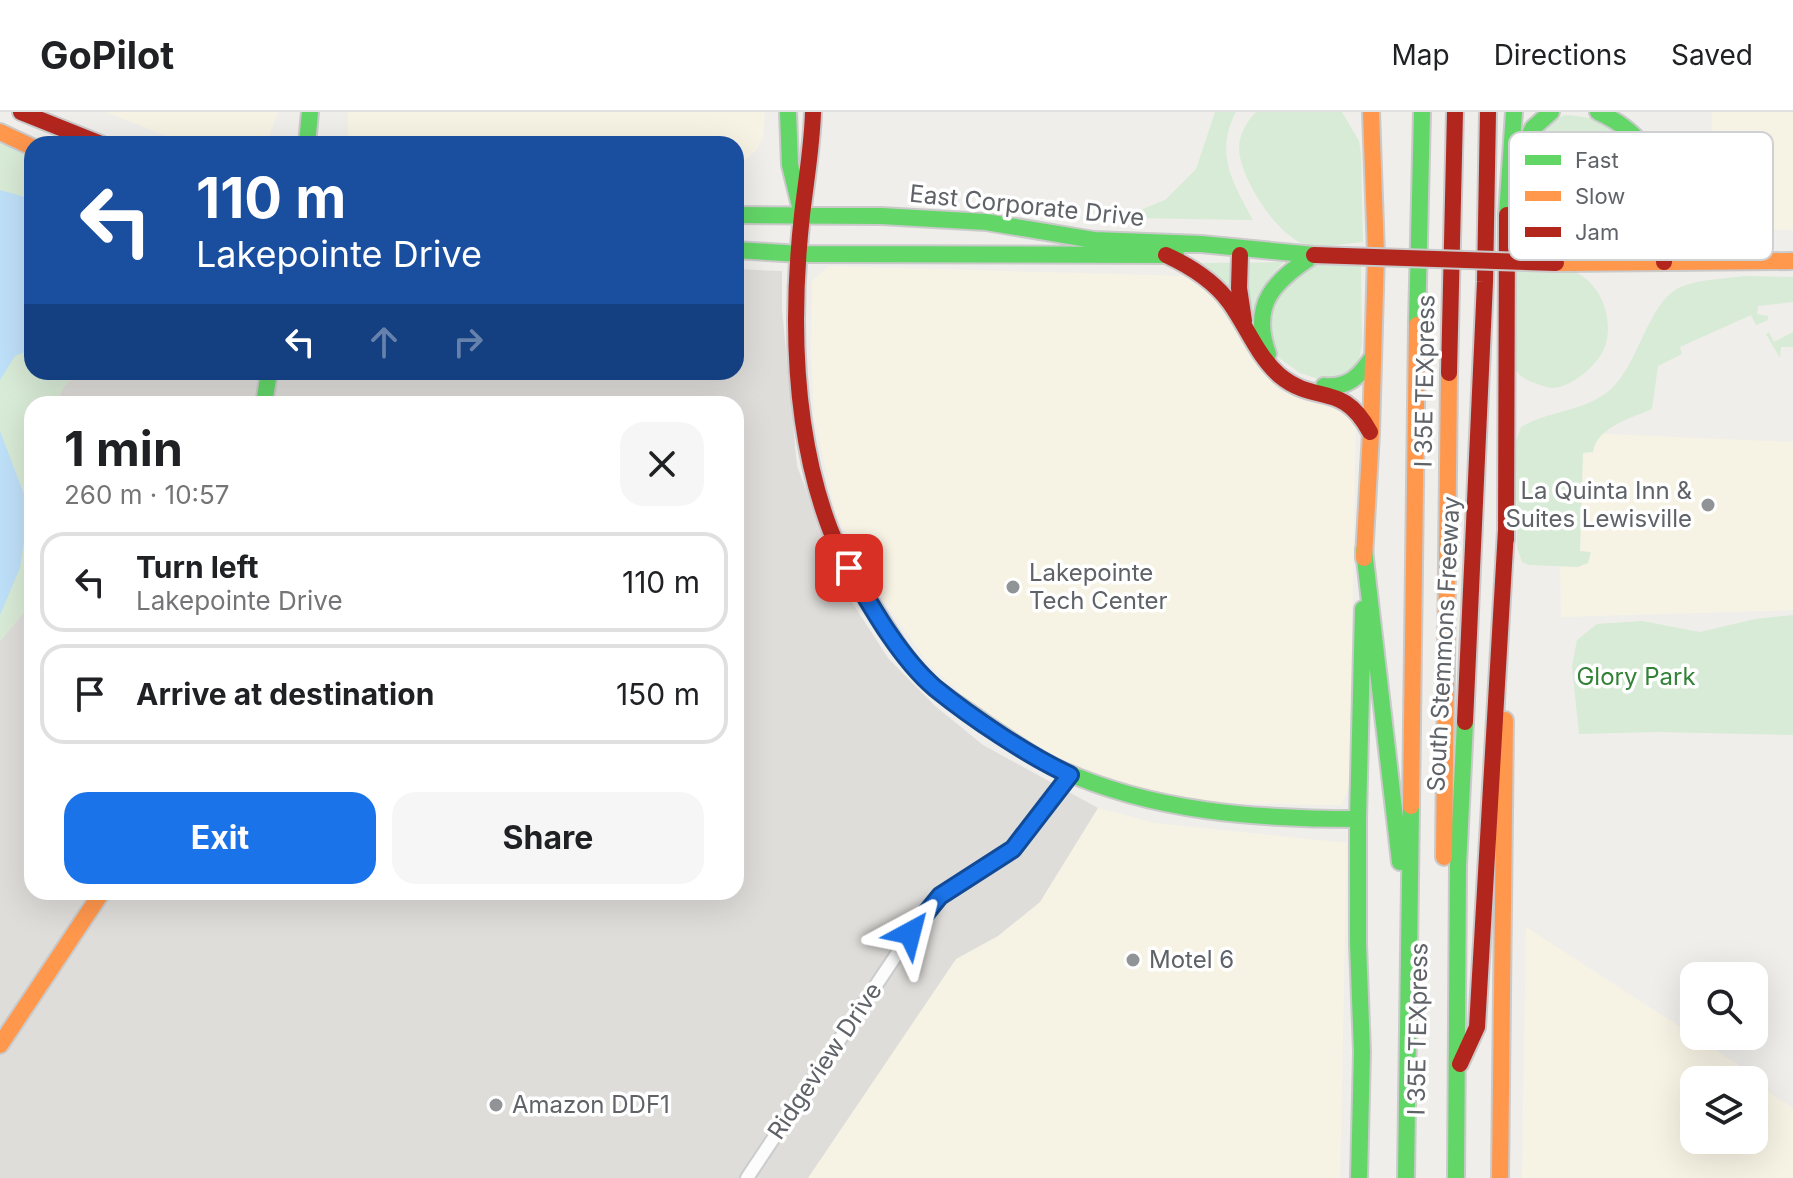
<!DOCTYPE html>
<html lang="en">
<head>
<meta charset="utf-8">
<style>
	:root { --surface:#fff; --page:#f6f6f6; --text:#202124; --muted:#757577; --line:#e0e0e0; --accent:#1a73e8 }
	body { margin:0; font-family:Inter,sans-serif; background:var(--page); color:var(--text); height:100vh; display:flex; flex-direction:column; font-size:30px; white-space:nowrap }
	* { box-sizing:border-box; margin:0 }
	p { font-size:26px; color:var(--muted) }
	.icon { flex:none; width:44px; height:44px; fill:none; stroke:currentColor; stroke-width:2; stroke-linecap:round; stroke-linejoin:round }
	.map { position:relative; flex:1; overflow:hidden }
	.side { position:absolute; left:24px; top:284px; width:720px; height:504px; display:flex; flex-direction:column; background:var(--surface); border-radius:24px; box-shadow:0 8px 32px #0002 }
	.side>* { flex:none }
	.guide { position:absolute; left:24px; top:24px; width:720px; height:244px; border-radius:24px; box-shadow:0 8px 32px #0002; background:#1a4fa0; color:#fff; overflow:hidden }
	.tools { position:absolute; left:1680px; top:850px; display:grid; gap:16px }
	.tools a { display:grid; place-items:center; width:88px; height:88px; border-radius:16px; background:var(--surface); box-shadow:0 8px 32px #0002; font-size:40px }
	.pin { position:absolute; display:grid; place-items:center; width:68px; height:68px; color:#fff; margin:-34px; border-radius:16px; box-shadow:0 4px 12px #0006 }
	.me { position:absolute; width:88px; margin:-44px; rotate:38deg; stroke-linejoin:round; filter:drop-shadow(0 0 6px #0008) }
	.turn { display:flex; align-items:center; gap:28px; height:168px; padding:0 40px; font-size:36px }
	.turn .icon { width:104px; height:104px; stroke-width:2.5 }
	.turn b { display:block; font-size:56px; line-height:68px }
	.lanes { display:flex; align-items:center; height:76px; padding:0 40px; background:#0003; justify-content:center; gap:40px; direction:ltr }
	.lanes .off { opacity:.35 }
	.round { display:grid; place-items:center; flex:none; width:84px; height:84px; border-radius:24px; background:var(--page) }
	.headline { display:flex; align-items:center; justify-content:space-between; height:136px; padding:0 40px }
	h1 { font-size:48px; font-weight:700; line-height:60px }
	.primary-button { display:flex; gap:16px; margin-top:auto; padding:16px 40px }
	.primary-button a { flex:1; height:92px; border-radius:24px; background:var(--accent); color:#fff; font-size:32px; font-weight:700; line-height:92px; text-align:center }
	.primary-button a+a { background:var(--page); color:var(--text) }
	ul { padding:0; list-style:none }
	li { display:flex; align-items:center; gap:24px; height:100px; margin:0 16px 12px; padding:0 24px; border:4px solid var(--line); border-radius:24px }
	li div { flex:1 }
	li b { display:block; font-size:30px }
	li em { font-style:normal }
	header { display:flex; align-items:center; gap:48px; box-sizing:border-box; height:112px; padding:0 40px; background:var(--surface); border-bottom:2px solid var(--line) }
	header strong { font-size:38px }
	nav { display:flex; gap:44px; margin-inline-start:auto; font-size:28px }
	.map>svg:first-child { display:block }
	.commercial { fill:#f7f3e4; fill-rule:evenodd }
	.industrial { fill:#dfddda }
	.green { fill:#d8ebd6 }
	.water { fill:#bfe0f9 }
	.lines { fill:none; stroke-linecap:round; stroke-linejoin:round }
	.street-casing { stroke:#cbcccc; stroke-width:16 }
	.fast-casing { stroke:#cacacb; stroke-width:20 }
	.slow-casing { stroke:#cacacb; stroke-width:20 }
	.jam-casing { stroke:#cacacb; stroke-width:20 }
	.street { stroke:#fdfcfc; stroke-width:12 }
	.fast { stroke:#63d668; stroke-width:16 }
	.slow { stroke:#ff974d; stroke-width:16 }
	.jam { stroke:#b3261e; stroke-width:16 }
	.jam-bridge-casing { stroke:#cacacb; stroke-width:20; stroke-linecap:butt }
	.jam-bridge { stroke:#b3261e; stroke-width:16 }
	.route-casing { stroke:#114b97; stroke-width:20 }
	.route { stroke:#1a73e8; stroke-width:14 }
	.poi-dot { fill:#919496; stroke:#fff; stroke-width:3 }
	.labels { text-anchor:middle; stroke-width:7; stroke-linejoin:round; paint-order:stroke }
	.street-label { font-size:24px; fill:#5f6368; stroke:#fff }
	.poi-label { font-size:24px; fill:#5f6368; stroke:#fff; text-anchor:start }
	.park-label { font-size:24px; fill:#348238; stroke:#fff }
	.key { fill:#fff; stroke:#cfd0d2; stroke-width:2 }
	.key-label { font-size:22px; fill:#5f6368 }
</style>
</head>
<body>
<header>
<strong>GoPilot</strong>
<nav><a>Map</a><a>Directions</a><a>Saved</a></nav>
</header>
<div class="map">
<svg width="1793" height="1066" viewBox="0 0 1793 1066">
	<rect width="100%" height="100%" fill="#efeeea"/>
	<path class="commercial" d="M106,0H278L266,32H188Z
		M348,0H765L763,25L757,37L748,46L736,53V32H348Z
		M1712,0H1793V118L1753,117L1744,89L1712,20Z
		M829,154L1183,164L1207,176L1279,278L1304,288L1341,291L1356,306L1349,676L1341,693L1211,691L1128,673L1074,656L1028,632L972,592L926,549L863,458L835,399L814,305L811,240L812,169Z
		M1558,320L1793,330V498L1561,505Z
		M1098,696L1155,711L1347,731L1340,1066H808L956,847L998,824L1040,790Z
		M1526,815L1768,972L1764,977L1793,996V1066H1522ZM1754,968V1028H1694V968Z"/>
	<path class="industrial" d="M736,157L782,159V197L797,354L846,481L888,546L934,593L983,633L1098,696L1040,790L998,824L956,847L808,1066H0V529L32,490V780H736V292H54L67,270L96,260H736Z"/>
	<path class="green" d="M1215,0H1236C1214,41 1233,71 1253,108L1128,106V103L1165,88L1196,57Z
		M1256,0H1342L1359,29L1361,42L1363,130C1349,131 1318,137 1306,133C1277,123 1246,74 1240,45C1236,28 1245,11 1256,0Z
		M1566,3C1584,4 1623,11 1635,27C1668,72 1628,116 1584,130C1563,137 1539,133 1517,133L1516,80L1526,33L1548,9Z
		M0,29L32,42V260H96L67,270L54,292H32V490L0,529Z
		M1284,150C1264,169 1257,186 1251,212L1218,164L1202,151Z
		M1313,153L1361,154L1362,233L1359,247L1349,263L1325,269L1300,261L1279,246L1270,220L1275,188L1292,163Z
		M1548,156C1555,157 1565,156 1572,159C1600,169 1613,204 1606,231C1602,250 1572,276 1552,276C1548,276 1544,274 1540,273C1530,270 1519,266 1515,256C1508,237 1515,180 1515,157Z
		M1744,164L1793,165V190L1758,194L1757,202L1768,204V208L1756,213L1751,203L1680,235L1682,242L1658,254L1652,297C1631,306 1597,315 1593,340L1583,341L1580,439L1591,440L1588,451L1578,455L1529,453L1522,450L1517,435L1516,329L1521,315C1550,298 1585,300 1611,277C1640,251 1648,187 1683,174C1701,167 1725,167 1744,164Z
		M1769,220L1774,230L1793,220V235H1781L1780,246L1766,222Z
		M1793,503V623L1657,620L1579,622L1572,555L1577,528L1597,512L1642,509L1700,520L1755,507Z"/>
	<path class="water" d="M0,78L32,87V237L15,244L0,268Z
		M0,319L29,395L20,456L0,503Z"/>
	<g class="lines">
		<defs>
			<path id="street" d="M747,1066L921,806L940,784L1013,737L1070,663"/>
			<path id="fast" d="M788,0L790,53L800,94
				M307,32L310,0
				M1654,35L1699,109L1715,124L1756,148
				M1516,51L1533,16L1551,0
				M736,103L881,104L986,110L1094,128L1201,132L1314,143
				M1507,103L1514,0
				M736,138L800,142L1176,143
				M1574,151C1597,138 1623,124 1640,103C1675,59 1640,19 1598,0
				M1417,213L1422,0
				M1268,242C1250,192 1274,169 1314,143
				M1324,274C1348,276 1359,265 1372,246
				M264,292L269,260
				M1364,438L1400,750
				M880,505C895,530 913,558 936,577C952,589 970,600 986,612C1010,628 1033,645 1059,657C1153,700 1256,707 1358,707
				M1359,1066L1362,940L1358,832V707L1363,497
				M1406,1066L1411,694
				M1456,1066L1458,754L1465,610"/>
			<path id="slow" d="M0,20L32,35
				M1556,151L1793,149
				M1364,446L1371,321L1376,142L1371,0
				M1411,694L1417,213
				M1444,745L1449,261
				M0,933L102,780
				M1500,1066L1505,608"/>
			<path id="jam" d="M21,0L101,32
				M813,0C812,35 806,68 802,103C791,204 793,313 827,409C839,444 861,474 880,505
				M1664,60L1669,94L1664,150
				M1166,143C1190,154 1214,169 1230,191C1247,215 1257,243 1279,263C1316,294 1342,268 1370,320
				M1240,143L1239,176L1244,209
				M1449,261L1455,0
				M1506,428L1507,103
				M1465,610L1485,170L1488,0
				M1460,952L1477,915L1506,418"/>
		</defs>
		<use href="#street" class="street-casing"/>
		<use href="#fast" class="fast-casing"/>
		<use href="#slow" class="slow-casing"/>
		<use href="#jam" class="jam-casing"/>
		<use href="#street" class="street"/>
		<use href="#fast" class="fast"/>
		<use href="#slow" class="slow"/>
		<use href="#jam" class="jam"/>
		<defs>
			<path id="jam-bridge" d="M1314,143L1556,151"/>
		</defs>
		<use href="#jam-bridge" class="jam-bridge-casing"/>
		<use href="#jam-bridge" class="jam-bridge"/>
	</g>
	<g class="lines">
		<defs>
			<path id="route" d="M849,456C872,496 900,546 935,576C972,606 1027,643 1070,663L1013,737L940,784L910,821"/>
		</defs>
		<use href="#route" class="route-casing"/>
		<use href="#route" class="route"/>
	</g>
	<g class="poi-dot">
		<circle cx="1708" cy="393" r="8"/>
		<circle cx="1013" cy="475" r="8"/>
		<circle cx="1133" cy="848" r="8"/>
		<circle cx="496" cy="993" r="8"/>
	</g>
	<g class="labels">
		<g class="street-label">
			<text transform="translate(1027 94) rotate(6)" y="8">East Corporate Drive</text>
			<text transform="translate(1425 269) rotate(-89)" y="8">I 35E TEXpress</text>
			<text transform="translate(1444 532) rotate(-87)" y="8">South Stemmons Freeway</text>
			<text transform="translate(1418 917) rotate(-89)" y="8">I 35E TEXpress</text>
			<text transform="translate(825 949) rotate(-56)" y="8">Ridgeview Drive</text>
		</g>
		<g class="poi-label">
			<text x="1692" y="387" text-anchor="end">La Quinta Inn &amp;<tspan x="1692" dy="28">Suites Lewisville</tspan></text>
			<text x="1029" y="469">Lakepointe<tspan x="1029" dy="28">Tech Center</tspan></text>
			<text x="1149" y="856">Motel 6</text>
			<text x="512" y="1001">Amazon DDF1</text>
		</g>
		<g class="park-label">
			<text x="1636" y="573">Glory Park</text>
		</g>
	</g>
	<rect x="1509" y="20" width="264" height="128" rx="12" class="key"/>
	<rect x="1525" y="43" width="36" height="10" fill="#63d668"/>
	<rect x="1525" y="79" width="36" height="10" fill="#ff974d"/>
	<rect x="1525" y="115" width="36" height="10" fill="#b3261e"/>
	<g class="key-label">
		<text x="1575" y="56">Fast</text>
		<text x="1575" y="92">Slow</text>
		<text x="1575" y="128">Jam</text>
	</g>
</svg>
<div class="tools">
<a><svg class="icon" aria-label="search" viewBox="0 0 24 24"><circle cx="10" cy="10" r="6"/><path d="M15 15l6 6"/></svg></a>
<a><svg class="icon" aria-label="layers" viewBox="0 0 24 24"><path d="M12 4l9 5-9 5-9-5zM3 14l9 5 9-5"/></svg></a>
</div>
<div class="pin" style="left:849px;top:456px;background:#d93025"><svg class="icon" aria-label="arrive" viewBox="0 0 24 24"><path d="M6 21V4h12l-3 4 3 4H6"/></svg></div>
<svg class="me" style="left:910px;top:821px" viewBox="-20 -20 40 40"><path d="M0-17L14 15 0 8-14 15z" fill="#1a73e8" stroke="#fff" stroke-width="4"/></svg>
<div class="guide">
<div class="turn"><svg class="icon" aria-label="left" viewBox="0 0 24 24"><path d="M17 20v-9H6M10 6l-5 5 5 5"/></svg><div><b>110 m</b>Lakepointe Drive</div></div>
<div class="lanes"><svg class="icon" aria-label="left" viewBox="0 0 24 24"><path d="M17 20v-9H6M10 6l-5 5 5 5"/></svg><svg class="icon off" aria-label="ahead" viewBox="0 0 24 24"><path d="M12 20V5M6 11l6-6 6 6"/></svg><svg class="icon off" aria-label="right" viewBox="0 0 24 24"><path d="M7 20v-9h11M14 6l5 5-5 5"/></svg></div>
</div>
<section class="side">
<div class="headline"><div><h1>1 min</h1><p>260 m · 10:57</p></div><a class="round"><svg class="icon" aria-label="close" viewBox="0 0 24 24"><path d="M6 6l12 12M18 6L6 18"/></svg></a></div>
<ul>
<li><svg class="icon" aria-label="left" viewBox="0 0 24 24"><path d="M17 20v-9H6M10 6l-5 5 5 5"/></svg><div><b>Turn left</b><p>Lakepointe Drive</p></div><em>110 m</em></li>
<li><svg class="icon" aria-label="arrive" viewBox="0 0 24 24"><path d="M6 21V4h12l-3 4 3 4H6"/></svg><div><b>Arrive at destination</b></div><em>150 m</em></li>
</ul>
<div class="primary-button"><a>Exit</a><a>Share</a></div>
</section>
</div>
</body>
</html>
